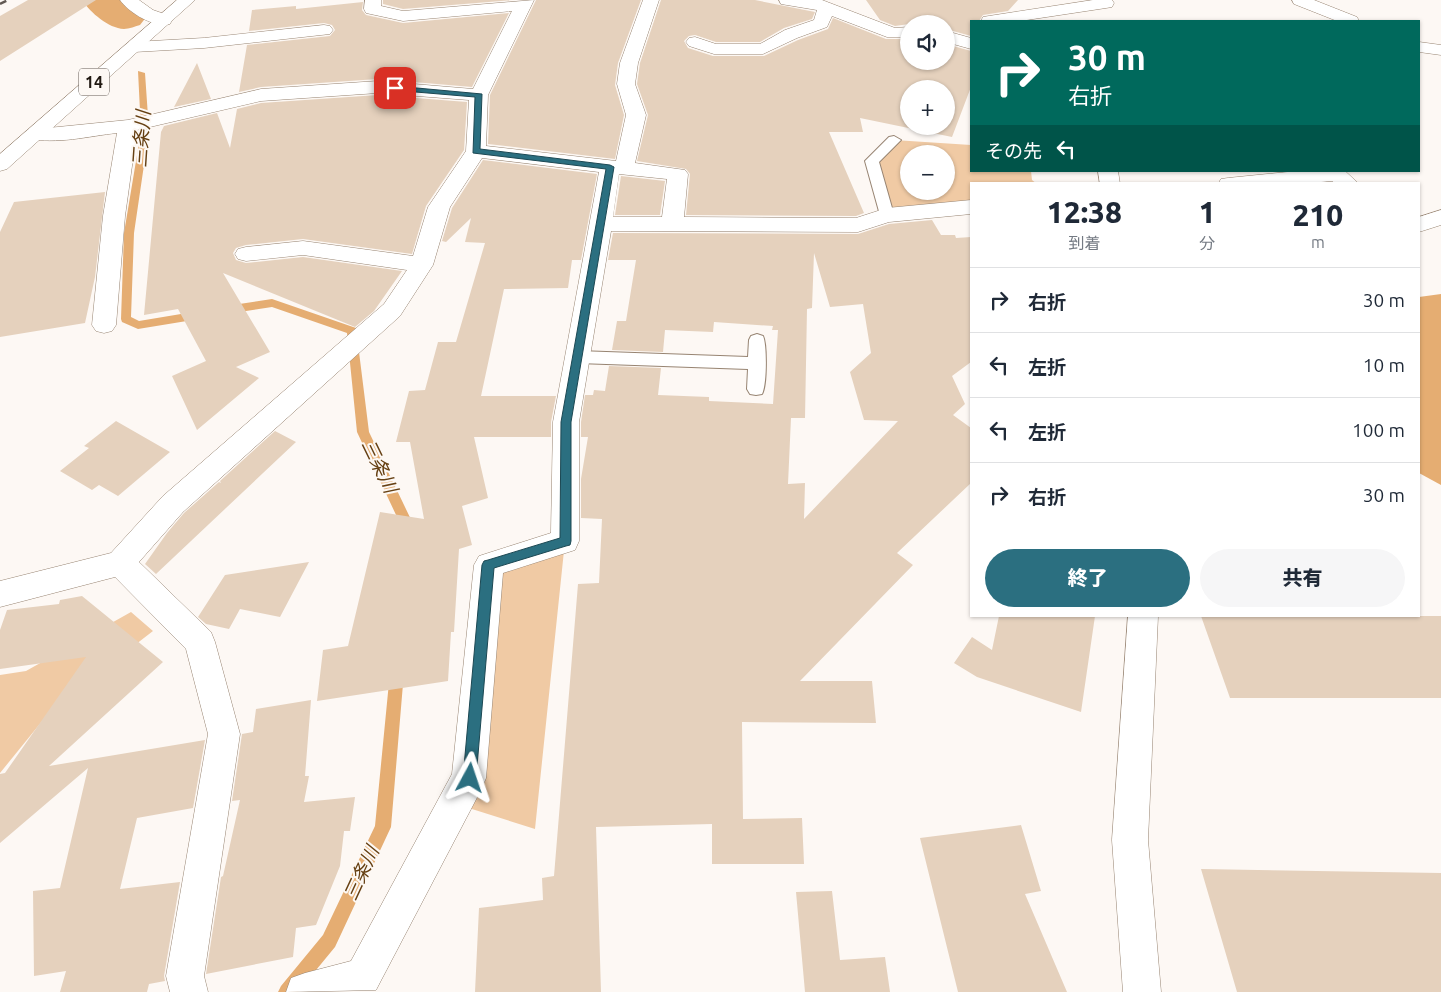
<!DOCTYPE html>
<html lang="ja">
<head>
<meta charset="utf-8">
<style>
	:root { --surface:#fff; --page:#f6f6f7; --text:#1f2937; --muted:#747a83; --line:#e0e1e3; --accent:#2b6f80 }
	body { margin:0; font-family:Ubuntu,"Noto Sans JP",sans-serif; background:var(--page); color:var(--text); height:100vh; display:flex; flex-direction:column; font-size:19px; white-space:nowrap }
	* { box-sizing:border-box; margin:0 }
	p { font-size:16px; color:var(--muted) }
	.icon { flex:none; width:28px; height:28px; fill:none; stroke:currentColor; stroke-width:2; stroke-linecap:round; stroke-linejoin:round }
	.map { position:relative; flex:1; overflow:hidden }
	.side { position:absolute; left:970px; top:182px; width:450px; height:435px; display:flex; flex-direction:column; background:var(--surface); border-radius:0px; box-shadow:0 1px 4px #0004 }
	.side>* { flex:none }
	.top-card { position:absolute; left:970px; top:20px; width:450px; height:152px; border-radius:0px; box-shadow:0 1px 4px #0004; background:#00695c; color:#fff; overflow:hidden }
	.fabs { position:absolute; left:900px; top:15px; display:grid; gap:10px }
	.fabs a { display:grid; place-items:center; width:55px; height:55px; border-radius:50%; background:var(--surface); box-shadow:0 1px 4px #0004; font-size:25px }
	.pin { position:absolute; display:grid; place-items:center; width:42px; height:42px; color:#fff; margin:-21px; border-radius:10px; box-shadow:0 2px 8px #0006 }
	.me { position:absolute; width:55px; margin:-28px; rotate:5deg; stroke-linejoin:round; filter:drop-shadow(0 0 4px #0008) }
	.turn { display:flex; align-items:center; gap:18px; height:105px; padding:0 15px; font-size:22px }
	.turn .icon { width:65px; height:65px; stroke-width:2.5 }
	.turn b { display:block; font-size:35px; line-height:42px }
	.then { display:flex; align-items:center; height:48px; padding:0 15px; background:#0003; gap:10px; font-size:19px }
	.eta { display:flex; justify-content:space-evenly; align-items:center; height:85px; text-align:center }
	.eta b { font-size:30px; font-weight:800; line-height:35px }
	.action { display:flex; gap:10px; margin-top:auto; padding:10px 15px }
	.action a { flex:1; height:58px; border-radius:30px; background:var(--accent); color:#fff; font-size:20px; font-weight:800; line-height:58px; text-align:center }
	.action a+a { background:var(--page); color:var(--text) }
	ul { padding:0; list-style:none }
	li { display:flex; align-items:center; gap:15px; height:65px; padding:0 15px; border-top:1px solid var(--line) }
	li div { flex:1 }
	li b { display:block; font-size:19px }
	li em { font-style:normal }
	.map>svg:first-child { display:block }
	.green { fill:#f0caa4; fill-rule:evenodd }
	.water { fill:#e5ad72 }
	.lines { fill:none; stroke-linecap:round; stroke-linejoin:round }
	.stream { fill:#e5ad72; fill-rule:evenodd }
	.river { fill:#e5ad72; fill-rule:evenodd }
	.building { fill:#e5d1bd; fill-rule:evenodd }
	.lane-casing { stroke:#978472; stroke-width:2 }
	.street-casing { stroke:#978472; stroke-width:1 }
	.secondary-casing { stroke:#978472; stroke-width:1 }
	.primary-casing { stroke:#978472; stroke-width:1 }
	.lane { fill:#fff; fill-rule:evenodd }
	.street { fill:#fff; fill-rule:evenodd }
	.secondary { fill:#fff; fill-rule:evenodd }
	.primary { fill:#fff; fill-rule:evenodd }
	.rail { stroke:#615953; stroke-width:2.5; stroke-dasharray:7 4; stroke-linecap:butt }
	.route { fill:#2b6f80; stroke:#1c4853 }
	.labels { text-anchor:middle; stroke-width:4; stroke-linejoin:round; paint-order:stroke }
	.shield { fill:#fdf8f4; stroke:#625b55; stroke-width:1 }
	.shield-label { font-size:16px; font-weight:bold; fill:#201811 }
	.water-label { font-size:19px; font-style:italic; fill:#664013; stroke:#fdf8f4 }
</style>
</head>
<body>
<div class="map">
<svg width="1441" height="992" viewBox="0 0 1441 992">
	<rect width="100%" height="100%" fill="#fdf8f4"/>
	<path class="green" d="M894,140L971,145V171H1031L1032,180L1037,184H971V207L887,215L872,161ZM909,154H946V191H909Z
		M565,541L535,829L456,804L489,565Z
		M131,612L153,631L52,709L0,773V675L26,671Z"/>
	<path class="water" d="M1441,294V485L1419,473V297Z"/>
	<g class="lines">
		<path class="stream" d="M138,71L145,73L149,131L134,233L131,317L139,321L199,311L204,315L199,319L138,329L122,322L121,319L124,233L141,131Z
			M272,299L356,328L369,432L416,530L415,534L410,535L405,534L357,432L347,333L272,307L226,314L221,310L226,306Z
			M397,665L402,667L404,672L391,827L335,947L298,992H278L281,986L323,935L375,826L390,672L392,667Z"/>
		<path class="river" d="M82,0H131L140,7L147,16L140,25C136,26 129,29 124,29C108,28 91,13 82,0Z"/>
	</g>
	<path class="building" d="M28,0H96L0,61V16Z
		M383,0H512L403,9L383,4Z
		M536,0H641L618,63L615,85L624,115L615,159L488,144L490,95Z
		M661,0H755L815,12L812,19L784,28L760,42H716L695,35L689,36L684,41L688,48L713,56H764L798,40L828,29L833,18L886,39H909V61H946V44L971,51V87L952,137L860,118L863,132H829L864,213L856,216L686,215L690,174L686,169L637,161L648,115L637,84L640,63ZM909,89H946V126H909Z
		M866,0H1018L1008,11L983,15L979,21H971V36L946,29V24H909L895,26L880,20Z
		M363,2L362,10L366,15L403,23L509,13L472,87L378,79L261,87L239,92L247,45L330,36L335,30L332,25L324,23L249,31L252,10L296,6V9Z
		M197,63L211,99L174,107Z
		M378,95L467,102L464,150L426,206L412,254L303,239L246,245L236,248L233,253L236,260L246,263L303,257L402,271L374,311L355,327L223,273L270,352L236,367L259,378L197,430L172,376L206,361L178,309L144,315L161,132L164,126L217,113L230,148L237,109L261,103Z
		M483,160L597,174L581,260H572L568,288L504,289L481,396H556L551,422V437H474L488,498L462,506L472,545L459,549L454,632H451L448,681L317,701L323,650L348,646L380,512L424,519L410,442H396L409,391L425,390L438,342H456L485,243L465,242L471,218L446,242L442,241L452,208Z
		M621,176L665,181L660,215H615Z
		M105,192L95,277L85,323L0,337V232L14,202Z
		M932,220L941,235H955L956,238L971,237V362L952,376L965,404L953,415L971,428V483L897,553L913,565L800,681H872L876,723L742,722L743,819L802,818L804,864H712V824L596,827L601,992H475L479,908L543,900L542,878L554,876L578,584L599,583L602,519L581,518V479L588,437H581V422L585,395H593L594,390L605,391L609,366L661,368L658,395L709,397V401L773,404L778,330H772L773,326L714,322L713,332L665,330L663,352L612,350L617,321H626L636,260H608L613,233L858,234L889,224ZM814,253L830,307L863,304L871,353L850,372L864,420L898,421L804,519L805,483L788,484L791,418H805L807,309L812,308Z
		M116,421L170,452L118,496L99,485L92,490L60,471L89,448L84,446Z
		M275,431L296,442L156,574L145,564L167,533L184,513L219,482L221,483L220,481Z
		M309,562L280,617L240,609L229,629L206,624L198,617L225,575Z
		M82,596L163,662L49,766L205,740L193,808L137,818L120,889L180,882L164,976L165,981L149,984L147,992H60L66,971L34,976L33,891L60,888L88,768L0,843V774L5,773L86,657L0,669V630L7,610L59,604L60,600Z
		M999,616H1095L1081,712L977,677L954,663L972,637L992,650Z
		M1201,616H1441V698H1230Z
		M311,700L305,776H309L304,802L355,797L350,831H344L340,866L316,925L296,928L293,957L206,974L221,877L223,876L240,800L232,801L242,734L253,732L256,709Z
		M1021,825L1041,891L1025,894L1067,992H958L920,838Z
		M1201,869L1441,873V992H1237Z
		M832,891L840,960L885,957L890,992H805L796,892Z"/>
	<g class="lines">
		<defs>
			<path id="lane" d="M894,136L901,140L879,162L894,215L892,218H882L880,215L865,161L889,137Z
				M757,334L763,336C767,344 767,385 762,394L756,395L750,394L747,389L748,369L578,363L572,361L570,357L572,353L578,351L748,357L749,340L751,336Z"/>
			<path id="street" d="M120,0H139L153,10L170,16L172,20L170,24C154,28 129,13 120,0Z
				M365,0H381V6L403,11L534,0L488,95L486,146L616,161L626,115L617,84L620,63L643,0H659L638,63L635,84L646,115L635,163L685,170L688,174L684,217L856,218L887,208L971,200V214L889,222L858,232L611,231L579,422V541L575,550L503,573L486,778L481,790L376,990L286,992L291,978L305,973L351,961L452,774L474,565L479,556L551,533L553,422L599,172L482,158L450,207L433,265L400,316L183,512L139,562L211,632L215,642L240,734L204,976L208,992H170L166,976L208,734L186,649L115,577L0,607V581L111,553L163,496L384,304L407,270L303,255L246,261L238,259L235,254L238,249L246,247L303,241L413,256L428,207L466,151L469,100L378,93L261,101L137,130L125,216L116,325L112,331L104,333L96,331L92,325L103,216L117,133C89,136 56,145 28,138L25,134L28,130L128,120L261,89L378,81L473,89L512,11L403,21L366,13L364,9ZM619,174L667,179L662,217H613Z
				M779,0H822L895,28L909,27V37H887L832,16L827,27L797,38L763,54H714L689,46L686,42L689,38L695,37L716,44H760L785,30L814,20L817,10L781,4Z
				M1093,0H1112L1114,3L1112,7L1106,8L1020,21H981L983,17L989,16Z
				M1292,0H1314L1357,17L1359,21H1337L1294,4Z
				M324,25L330,26L333,30L330,34L204,48L134,52L128,51L125,47L128,43L134,42L204,38Z
				M946,31L971,38V49L946,42Z
				M1419,42L1441,45V55L1419,52Z
				M1098,171H1118L1120,184H1100Z
				M1298,171H1345L1359,184H1336L1332,181L1299,184H1218L1221,179L1228,178Z"/>
			<path id="secondary" d="M1441,210V225L1419,232V217Z
				M1128,616H1158L1148,840L1161,992H1123L1112,840Z"/>
			<path id="primary" d="M177,0H195L7,169L0,171V154Z"/>
		</defs>
		<use href="#lane" class="lane-casing"/>
		<use href="#street" class="street-casing"/>
		<use href="#secondary" class="secondary-casing"/>
		<use href="#primary" class="primary-casing"/>
		<use href="#lane" class="lane"/>
		<use href="#street" class="street"/>
		<use href="#secondary" class="secondary"/>
		<use href="#primary" class="primary"/>
		<path class="rail" d="M0,4L8,0"/>
	</g>
	<path class="route" d="M395,86L482,94L480,149L610,165L614,167L571,422V541L570,545L566,546L494,568L476,778L474,783L470,785L465,783L463,778L482,565L484,561L488,560L560,538L561,422L606,169L473,153L475,97L392,90V87Z"/>
	<g class="labels">
		<rect class="shield" x="79" y="68.5" width="30" height="27" rx="4"/>
		<g class="shield-label">
			<text x="94" y="88">14</text>
		</g>
		<g class="water-label">
			<text transform="translate(141 139) rotate(-86)" y="7">三条川</text>
			<text transform="translate(380 466) rotate(64)" y="7">三条川</text>
			<text transform="translate(361 873) rotate(-65)" y="7">三条川</text>
		</g>
	</g>
</svg>
<div class="fabs">
<a><svg class="icon" aria-label="sound" viewBox="0 0 24 24"><path d="M4 9h4l5-4v14l-5-4H4zM17 9q2 3 0 6"/></svg></a>
<a>+</a>
<a>−</a>
</div>
<div class="pin" style="left:395px;top:88px;background:#d93025"><svg class="icon" aria-label="arrive" viewBox="0 0 24 24"><path d="M6 21V4h12l-3 4 3 4H6"/></svg></div>
<svg class="me" style="left:470px;top:778px" viewBox="-20 -20 40 40"><path d="M0-17L14 15 0 8-14 15z" fill="#2b6f80" stroke="#fff" stroke-width="4"/></svg>
<div class="top-card">
<div class="turn"><svg class="icon" aria-label="right" viewBox="0 0 24 24"><path d="M7 20v-9h11M14 6l5 5-5 5"/></svg><div><b>30 m</b>右折</div></div>
<div class="then">その先<svg class="icon" aria-label="left" viewBox="0 0 24 24"><path d="M17 20v-9H6M10 6l-5 5 5 5"/></svg></div>
</div>
<section class="side">
<div class="eta">
<div><b>12:38</b><p>到着</p></div>
<div><b>1</b><p>分</p></div>
<div><b>210</b><p>m</p></div>
</div>
<ul>
<li><svg class="icon" aria-label="right" viewBox="0 0 24 24"><path d="M7 20v-9h11M14 6l5 5-5 5"/></svg><div><b>右折</b></div><em>30 m</em></li>
<li><svg class="icon" aria-label="left" viewBox="0 0 24 24"><path d="M17 20v-9H6M10 6l-5 5 5 5"/></svg><div><b>左折</b></div><em>10 m</em></li>
<li><svg class="icon" aria-label="left" viewBox="0 0 24 24"><path d="M17 20v-9H6M10 6l-5 5 5 5"/></svg><div><b>左折</b></div><em>100 m</em></li>
<li><svg class="icon" aria-label="right" viewBox="0 0 24 24"><path d="M7 20v-9h11M14 6l5 5-5 5"/></svg><div><b>右折</b></div><em>30 m</em></li>
</ul>
<div class="action"><a>終了</a><a>共有</a></div>
</section>
</div>
</body>
</html>
